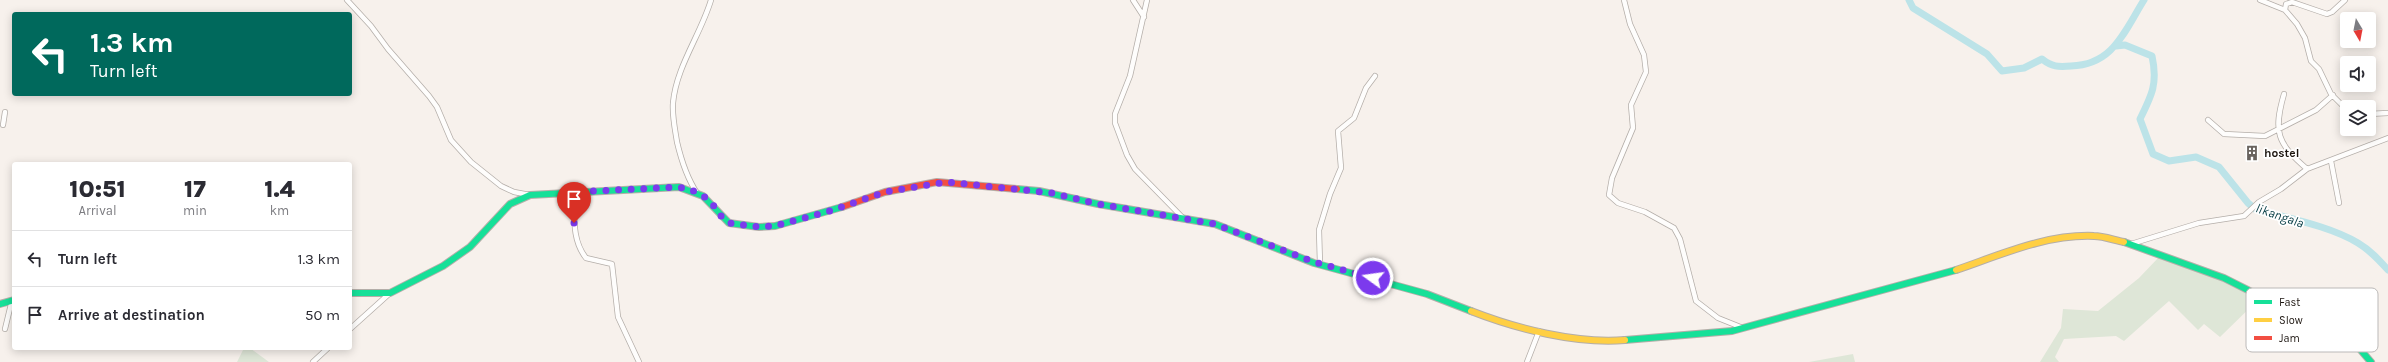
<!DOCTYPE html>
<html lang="en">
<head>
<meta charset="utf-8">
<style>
	:root { --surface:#fff; --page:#f7f7f7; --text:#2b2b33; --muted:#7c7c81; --line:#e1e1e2 }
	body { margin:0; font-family:Karla,sans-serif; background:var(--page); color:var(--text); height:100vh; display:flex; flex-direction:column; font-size:15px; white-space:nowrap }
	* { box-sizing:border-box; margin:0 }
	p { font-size:13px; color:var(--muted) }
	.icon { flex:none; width:22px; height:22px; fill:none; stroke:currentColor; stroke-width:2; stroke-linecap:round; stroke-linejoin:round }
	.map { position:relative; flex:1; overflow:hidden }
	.sheet { position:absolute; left:12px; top:162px; width:340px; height:188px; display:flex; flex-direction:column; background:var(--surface); border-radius:4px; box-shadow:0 2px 10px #0003 }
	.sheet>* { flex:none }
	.guide { position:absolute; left:12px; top:12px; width:340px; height:84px; border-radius:4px; box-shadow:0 2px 10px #0003; background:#00695c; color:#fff; overflow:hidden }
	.needle { width:26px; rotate:170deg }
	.tools { position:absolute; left:2340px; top:12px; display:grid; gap:8px }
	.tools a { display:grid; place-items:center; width:36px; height:36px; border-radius:4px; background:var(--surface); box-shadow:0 2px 10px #0003; font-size:20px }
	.pin { position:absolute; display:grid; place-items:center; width:34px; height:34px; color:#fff; margin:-41px -17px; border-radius:50% 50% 50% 0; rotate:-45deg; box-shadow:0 0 4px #0007 }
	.pin .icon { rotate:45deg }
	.me { position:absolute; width:44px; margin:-22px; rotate:284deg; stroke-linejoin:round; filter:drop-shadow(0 0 3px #0008) }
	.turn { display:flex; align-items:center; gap:14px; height:84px; padding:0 12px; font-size:18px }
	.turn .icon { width:52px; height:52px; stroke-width:2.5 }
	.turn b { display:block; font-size:28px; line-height:34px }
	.eta { display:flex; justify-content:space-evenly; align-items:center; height:68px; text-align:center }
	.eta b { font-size:24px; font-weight:800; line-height:28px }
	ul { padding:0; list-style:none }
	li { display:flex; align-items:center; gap:12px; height:56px; padding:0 12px; border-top:1px solid var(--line) }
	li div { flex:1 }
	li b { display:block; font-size:15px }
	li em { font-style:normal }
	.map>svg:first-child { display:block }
	.green { fill:#dee6d7 }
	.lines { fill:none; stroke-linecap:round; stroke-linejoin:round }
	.river { stroke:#bce3e8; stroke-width:7 }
	.street-casing { stroke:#b4aea9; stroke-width:6 }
	.fast-casing { stroke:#b4aea9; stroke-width:8 }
	.slow-casing { stroke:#b4aea9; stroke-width:8 }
	.jam-casing { stroke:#b4aea9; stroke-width:8 }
	.street { stroke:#fefdfc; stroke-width:4.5 }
	.fast { stroke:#16e098; stroke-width:6 }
	.slow { stroke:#ffcf43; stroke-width:6 }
	.jam { stroke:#f24e42; stroke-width:6 }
	.route { stroke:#7c3aed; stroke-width:7; stroke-dasharray:0 12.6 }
	.labels { text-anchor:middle; stroke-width:3.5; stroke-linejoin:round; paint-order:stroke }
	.poi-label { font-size:12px; font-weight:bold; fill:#1d1611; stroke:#fff; text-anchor:start }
	.water-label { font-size:13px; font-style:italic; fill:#0b4048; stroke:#fff }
	.key { fill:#fff; stroke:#bbb9b8; stroke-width:1 }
	.key-label { font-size:11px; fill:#1d1611 }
</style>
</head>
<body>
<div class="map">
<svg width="2388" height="362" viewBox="0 0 2388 362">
	<rect width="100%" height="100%" fill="#f7f1ec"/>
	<path class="green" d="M2159,257L2224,279L2261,297L2220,337L2204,324L2198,330L2169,301L2124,341L2116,336L2064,339L2055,357L2059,362H2040L2061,328L2063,309L2098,311L2139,278Z
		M244,348H250L269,362H237Z
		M1853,354L1855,362H1809Z"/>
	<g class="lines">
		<path class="river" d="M1909,0L1913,8L1987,54L2002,71L2024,68L2042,59C2052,67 2058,67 2071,66C2113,65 2124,32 2144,0
			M2116,46L2125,45L2152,56C2158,83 2152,95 2140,119L2153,154L2169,161L2196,157L2219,167L2248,203L2255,209C2287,218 2330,226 2358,243C2370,250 2379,260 2388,270"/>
		<defs>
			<path id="street" d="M347,0L371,26L388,49L429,96L437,107L451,140L471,162L501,186L514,192L530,195
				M1133,0L1144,17
				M1147,0L1130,76L1115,114V123L1127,155L1135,169L1182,217
				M1624,0L1630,24L1644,55L1646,72L1631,105L1633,128L1612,178L1609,195L1618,203L1645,212L1674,228L1680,239L1696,301L1718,318L1743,328
				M2260,0L2285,10L2297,24L2305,38L2311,61L2319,69L2331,94L2347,110
				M2285,10L2286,4L2292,2L2327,14L2332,12L2345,0
				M2284,94C2273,132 2277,143 2307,169
				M2369,114L2388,113
				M2208,120L2224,134L2265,136L2316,110L2333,95
				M3,125L5,112
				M2331,161L2339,203
				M574,192C575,215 571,239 586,258L612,264L618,317L639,362
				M697,193C687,178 681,159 677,142C675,129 672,116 673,103C676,67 701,34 711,0
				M2131,244L2199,223L2244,216L2259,202L2281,189L2307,169L2388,138
				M1320,264L1319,230L1330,194L1341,168L1338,131L1354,118L1366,88L1375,76
				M5,329L12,300
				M350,329L390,293
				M313,362L328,348
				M1527,362L1539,331"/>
			<path id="fast" d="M1017,189L1039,191L1098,204L1215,224L1314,263L1427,294L1471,311
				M2124,242L2224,278L2349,341L2359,348L2371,362
				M350,293H390L443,266L470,247L510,204L530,195L679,187L703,196L729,223L759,227L775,226L842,207
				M0,304L14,300
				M1625,340L1732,331L1956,270"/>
			<path id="slow" d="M1956,270C2000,255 2046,234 2094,236C2103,236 2114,240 2124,242
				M1471,311C1517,329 1576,344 1625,340"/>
			<path id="jam" d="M842,207L885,192L937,182L1017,189"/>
		</defs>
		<use href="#street" class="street-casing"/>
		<use href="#fast" class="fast-casing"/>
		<use href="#slow" class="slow-casing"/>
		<use href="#jam" class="jam-casing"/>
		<use href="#street" class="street"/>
		<use href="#fast" class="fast"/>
		<use href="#slow" class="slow"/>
		<use href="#jam" class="jam"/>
	</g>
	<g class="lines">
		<path class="route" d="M574,223V192L678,187C690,189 702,193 710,202C717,208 720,218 729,223L759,227L774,226L830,211L885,192L947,182L1052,193L1098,204L1215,224L1314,262L1373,278"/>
	</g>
	<defs>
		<symbol id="building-bare" viewBox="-9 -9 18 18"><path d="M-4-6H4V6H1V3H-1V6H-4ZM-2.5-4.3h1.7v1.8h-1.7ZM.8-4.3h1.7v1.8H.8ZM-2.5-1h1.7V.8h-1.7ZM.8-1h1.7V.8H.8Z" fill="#69635e" stroke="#fff" stroke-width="2.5" paint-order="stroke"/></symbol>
	</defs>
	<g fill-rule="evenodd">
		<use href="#building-bare" x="2241" y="142" width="22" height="22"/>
	</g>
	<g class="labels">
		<g class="poi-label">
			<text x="2264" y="157">hostel</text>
		</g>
		<g class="water-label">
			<text transform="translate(2280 215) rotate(19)" y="5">likangala</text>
		</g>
	</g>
	<rect x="2246" y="288" width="132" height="64" rx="6" class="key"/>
	<rect x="2254" y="300" width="18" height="4" fill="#16e098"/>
	<rect x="2254" y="318" width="18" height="4" fill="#ffcf43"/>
	<rect x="2254" y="336" width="18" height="4" fill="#f24e42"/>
	<g class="key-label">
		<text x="2279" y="306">Fast</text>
		<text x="2279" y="324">Slow</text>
		<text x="2279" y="342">Jam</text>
	</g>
</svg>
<div class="tools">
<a><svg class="needle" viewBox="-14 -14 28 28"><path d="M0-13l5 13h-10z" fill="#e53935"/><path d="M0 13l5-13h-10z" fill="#7c7c81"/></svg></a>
<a><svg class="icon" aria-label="sound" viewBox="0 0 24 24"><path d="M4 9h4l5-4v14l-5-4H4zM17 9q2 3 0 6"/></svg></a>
<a><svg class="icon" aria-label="layers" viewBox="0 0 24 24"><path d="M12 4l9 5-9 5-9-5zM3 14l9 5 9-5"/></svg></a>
</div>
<div class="pin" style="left:574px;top:223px;background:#d93025"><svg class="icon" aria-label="arrive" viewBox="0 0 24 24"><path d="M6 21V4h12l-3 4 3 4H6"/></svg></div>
<svg class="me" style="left:1373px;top:278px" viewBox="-20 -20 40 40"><circle r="17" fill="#7c3aed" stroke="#fff" stroke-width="3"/><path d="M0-11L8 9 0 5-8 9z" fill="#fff"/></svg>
<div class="guide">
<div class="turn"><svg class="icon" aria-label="left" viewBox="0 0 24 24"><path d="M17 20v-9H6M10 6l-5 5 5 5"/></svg><div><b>1.3 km</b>Turn left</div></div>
</div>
<section class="sheet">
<div class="eta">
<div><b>10:51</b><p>Arrival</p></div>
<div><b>17</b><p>min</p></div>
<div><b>1.4</b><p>km</p></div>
</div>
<ul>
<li><svg class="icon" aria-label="left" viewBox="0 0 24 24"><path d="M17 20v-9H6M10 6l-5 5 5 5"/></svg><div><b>Turn left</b></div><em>1.3 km</em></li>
<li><svg class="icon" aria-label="arrive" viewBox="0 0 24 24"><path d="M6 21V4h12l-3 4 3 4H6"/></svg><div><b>Arrive at destination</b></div><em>50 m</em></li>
</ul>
</section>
</div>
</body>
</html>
